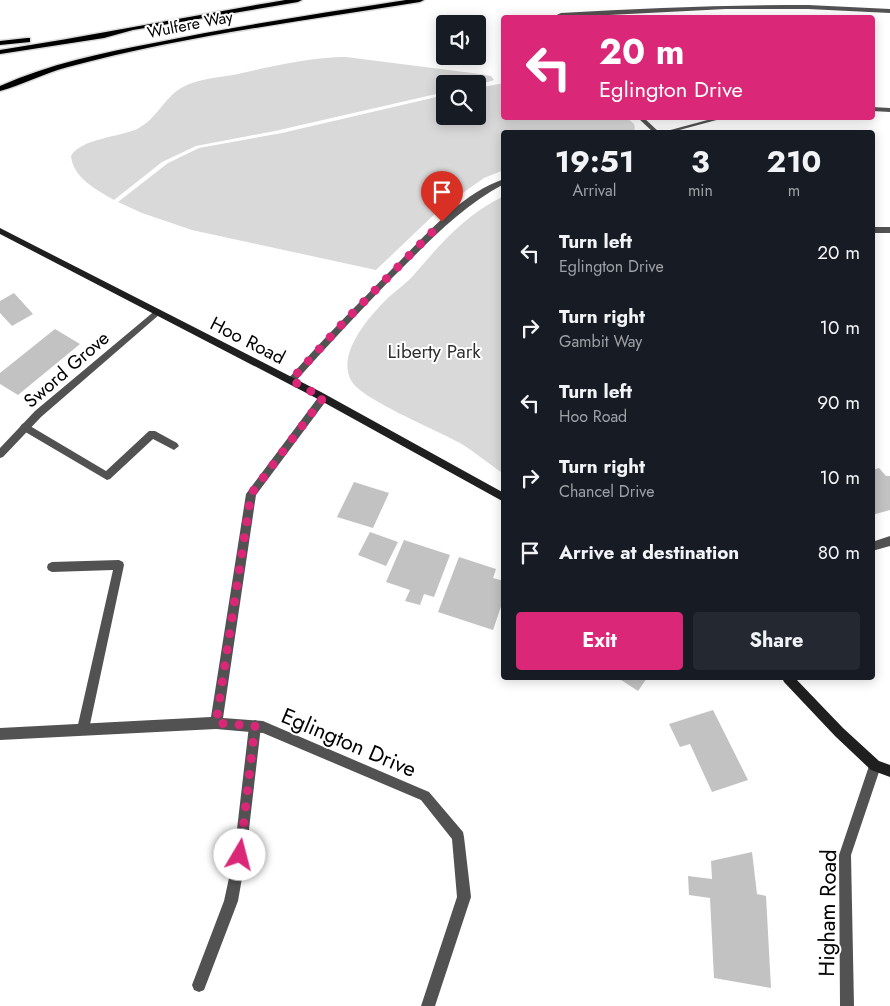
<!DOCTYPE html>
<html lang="en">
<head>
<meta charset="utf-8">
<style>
	:root { --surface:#171b24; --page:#242831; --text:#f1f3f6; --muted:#9ea1a6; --accent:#db2777 }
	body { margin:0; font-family:Jost,sans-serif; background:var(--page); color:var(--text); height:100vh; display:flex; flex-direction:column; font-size:19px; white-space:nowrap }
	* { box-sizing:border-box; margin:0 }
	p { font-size:16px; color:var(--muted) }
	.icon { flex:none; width:28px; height:28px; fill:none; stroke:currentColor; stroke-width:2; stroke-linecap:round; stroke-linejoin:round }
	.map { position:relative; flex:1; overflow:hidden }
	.sheet { position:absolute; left:501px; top:130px; width:374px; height:550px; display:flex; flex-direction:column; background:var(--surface); border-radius:5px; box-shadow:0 2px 12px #0003 }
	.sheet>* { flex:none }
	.top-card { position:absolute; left:501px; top:15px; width:374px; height:105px; border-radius:5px; box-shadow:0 2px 12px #0003; background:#db2777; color:#fff; overflow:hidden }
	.buttons { position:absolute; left:436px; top:15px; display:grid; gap:10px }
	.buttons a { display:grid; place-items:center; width:50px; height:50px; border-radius:5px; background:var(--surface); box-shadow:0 2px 12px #0003; font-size:25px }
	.pin { position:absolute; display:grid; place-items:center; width:42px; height:42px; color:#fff; margin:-51px -21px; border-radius:50% 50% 50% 0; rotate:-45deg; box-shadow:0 0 5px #0007 }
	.pin .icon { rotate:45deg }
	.me { position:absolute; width:55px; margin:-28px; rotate:8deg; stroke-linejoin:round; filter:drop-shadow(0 0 4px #0008) }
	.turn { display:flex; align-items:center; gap:18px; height:105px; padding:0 15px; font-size:22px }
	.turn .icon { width:65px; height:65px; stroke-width:2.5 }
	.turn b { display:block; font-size:35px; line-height:42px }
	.eta { display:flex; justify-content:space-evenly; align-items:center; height:85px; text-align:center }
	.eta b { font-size:30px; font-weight:700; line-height:35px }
	.action { display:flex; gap:10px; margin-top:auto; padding:10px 15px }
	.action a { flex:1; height:58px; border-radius:5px; background:var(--accent); color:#fff; font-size:20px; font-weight:700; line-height:58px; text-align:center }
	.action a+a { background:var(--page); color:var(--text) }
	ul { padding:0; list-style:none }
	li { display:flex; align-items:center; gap:15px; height:75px; padding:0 15px }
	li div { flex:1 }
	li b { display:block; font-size:19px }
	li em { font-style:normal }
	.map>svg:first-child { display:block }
	.green { fill:#d9d9d9 }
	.building { fill:#c2c2c2 }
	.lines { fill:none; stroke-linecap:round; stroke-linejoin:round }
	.primary-casing { stroke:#dbdbdb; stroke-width:3 }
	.service { fill:#525252; fill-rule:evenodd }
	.minor { fill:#525252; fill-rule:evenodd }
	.tertiary { fill:#525252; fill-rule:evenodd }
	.secondary { fill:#1f1f1f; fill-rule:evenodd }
	.primary { fill:#000; fill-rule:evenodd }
	.route { stroke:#db2777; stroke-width:9; stroke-dasharray:0 16.2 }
	.labels { text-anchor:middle; stroke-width:4; stroke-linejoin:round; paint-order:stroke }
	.far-street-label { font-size:16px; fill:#000; stroke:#fff }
	.street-label { font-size:19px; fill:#000; stroke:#fff }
	.park-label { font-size:19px; fill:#303030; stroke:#fff }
	.near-street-label { font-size:22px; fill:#000; stroke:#fff }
</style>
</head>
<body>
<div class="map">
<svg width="890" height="1006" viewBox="0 0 890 1006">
	<rect width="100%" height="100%" fill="#fff"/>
	<path class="green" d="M346,57L480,74L491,76L494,80L478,85L445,84V92L275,131L196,146L162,162L114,200C97,190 73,178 71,156C80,139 119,137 137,129C157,119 163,99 181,88C197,79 215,78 233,75C270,67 308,57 346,57Z
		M504,83V118H627L634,124L635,129L632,132H504V170L484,178L440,209L376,270L192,230L142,213L118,202L168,163L199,148L282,133L445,95V116H478V88Z
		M504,196V474C489,464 475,452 460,443C437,430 365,401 352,382C336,357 365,321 383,303C391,294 402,287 411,278C441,244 462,217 504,196Z"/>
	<path class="building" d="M14,293L33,314L12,326L0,313V301Z
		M55,329L80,344L18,395L0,384V373Z
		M879,468L886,476H890V510L872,515V470Z
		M354,482L389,493L373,528L337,517Z
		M370,532L398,542L386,566L358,555Z
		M404,540L450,555L434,597L424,594L420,605L405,601L410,590L386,582Z
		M459,557L496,569L493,578L504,581V598L493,630L438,612Z
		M618,678H647L638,691Z
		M713,710L748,780L712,792L690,744L680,747L669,724Z
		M752,852L757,894L766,896L771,988L714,978L710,898L689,895L688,876L712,879L711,861Z"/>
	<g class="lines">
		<defs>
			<path id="primary" d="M285,0H302L298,2L133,30L104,38L0,54V50C95,35 190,16 285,0Z
				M406,0H424L420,2C302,21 183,36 68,67C44,73 23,85 0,91V86C49,64 102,53 154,43C237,26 322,13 406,0Z
				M27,38H30V42L0,45V41Z"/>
		</defs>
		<use href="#primary" class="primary-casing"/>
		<path class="service" d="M25,423L106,471L149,431H155L177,443L179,446L174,450L153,439L110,479L107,480L22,430L20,427L22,424Z
			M119,560L123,562L124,565L89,729L87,733L83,735L79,733L77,729L113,570L52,572L48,570L47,567L48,564L52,562Z
			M255,720L259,722L261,726L246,855L238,901L204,990L199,992L194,990L192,985L224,901L234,855L249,726L251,722Z"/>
		<path class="minor" d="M808,5L890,9V13L808,9H726L550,18L561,13C643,8 725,5 808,5Z
			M872,107L890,108V112L872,111Z
			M638,118H644L659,132H653Z
			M715,118H724L672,132H663Z
			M504,179V184C460,207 428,243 393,277C359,312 326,347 294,383H288L287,381L288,379C321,341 356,306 391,270C423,238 460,194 504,179Z
			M872,227H890V233H872Z
			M157,309L161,312L160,314L41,417L3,457L0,458V448L35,411Z
			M323,394L326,395L328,398L326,401L256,495L223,718L263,721L429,792L463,832L464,837L471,897L435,1006H421L457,897L452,839L421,800L263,733L216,729L0,740V728L211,717L246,494L320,395Z
			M875,760L879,762L881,766L851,855L854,1006H840L839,855L869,766L871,762Z"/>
		<path class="tertiary" d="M890,536V546L872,551V542Z"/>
		<path class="secondary" d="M0,228L321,392L504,493V502L314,397L0,234Z
			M782,678H795L843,728L879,761L890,765V777L871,770L835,736L784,682Z"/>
		<use href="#primary" class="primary"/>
	</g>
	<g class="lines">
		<path class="route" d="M240,855L255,726L216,723L251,494L323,398L291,380L343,323L442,222"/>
	</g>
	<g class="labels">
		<g class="far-street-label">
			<text transform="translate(190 24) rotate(-11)" y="6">Wulfere Way</text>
		</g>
		<g class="street-label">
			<text transform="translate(248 340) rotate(27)" y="7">Hoo Road</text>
			<text transform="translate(66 369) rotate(-41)" y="7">Sword Grove</text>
		</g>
		<g class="park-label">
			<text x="434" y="358">Liberty Park</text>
		</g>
		<g class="near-street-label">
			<text transform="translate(349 742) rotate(23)" y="8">Eglington Drive</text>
			<text transform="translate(827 913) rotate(-89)" y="8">Higham Road</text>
		</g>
	</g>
</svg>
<div class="buttons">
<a><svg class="icon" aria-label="sound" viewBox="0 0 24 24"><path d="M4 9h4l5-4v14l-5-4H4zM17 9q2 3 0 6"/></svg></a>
<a><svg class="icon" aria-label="search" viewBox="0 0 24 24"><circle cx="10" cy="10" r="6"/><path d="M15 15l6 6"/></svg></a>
</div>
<div class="pin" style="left:442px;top:222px;background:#d93025"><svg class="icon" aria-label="arrive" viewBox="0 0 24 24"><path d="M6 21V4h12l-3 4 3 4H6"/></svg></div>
<svg class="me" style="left:240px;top:855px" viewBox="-20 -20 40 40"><circle r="19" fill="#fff"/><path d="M0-13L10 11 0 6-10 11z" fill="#db2777"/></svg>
<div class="top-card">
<div class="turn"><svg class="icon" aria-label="left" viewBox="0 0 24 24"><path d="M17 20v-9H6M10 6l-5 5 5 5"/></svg><div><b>20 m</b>Eglington Drive</div></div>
</div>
<section class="sheet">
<div class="eta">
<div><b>19:51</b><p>Arrival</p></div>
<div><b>3</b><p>min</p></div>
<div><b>210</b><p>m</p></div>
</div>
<ul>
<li><svg class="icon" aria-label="left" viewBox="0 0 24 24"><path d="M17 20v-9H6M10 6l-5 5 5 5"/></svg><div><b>Turn left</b><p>Eglington Drive</p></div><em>20 m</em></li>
<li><svg class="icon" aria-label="right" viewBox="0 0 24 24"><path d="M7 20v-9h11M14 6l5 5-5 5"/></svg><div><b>Turn right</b><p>Gambit Way</p></div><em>10 m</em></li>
<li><svg class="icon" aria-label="left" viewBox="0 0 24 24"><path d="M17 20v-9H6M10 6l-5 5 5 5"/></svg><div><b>Turn left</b><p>Hoo Road</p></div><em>90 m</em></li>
<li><svg class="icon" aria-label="right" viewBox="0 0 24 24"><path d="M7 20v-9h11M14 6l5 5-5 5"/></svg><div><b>Turn right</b><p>Chancel Drive</p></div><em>10 m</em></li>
<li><svg class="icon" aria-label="arrive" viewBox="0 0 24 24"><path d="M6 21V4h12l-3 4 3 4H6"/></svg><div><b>Arrive at destination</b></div><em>80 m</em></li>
</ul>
<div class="action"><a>Exit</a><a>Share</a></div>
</section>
</div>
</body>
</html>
